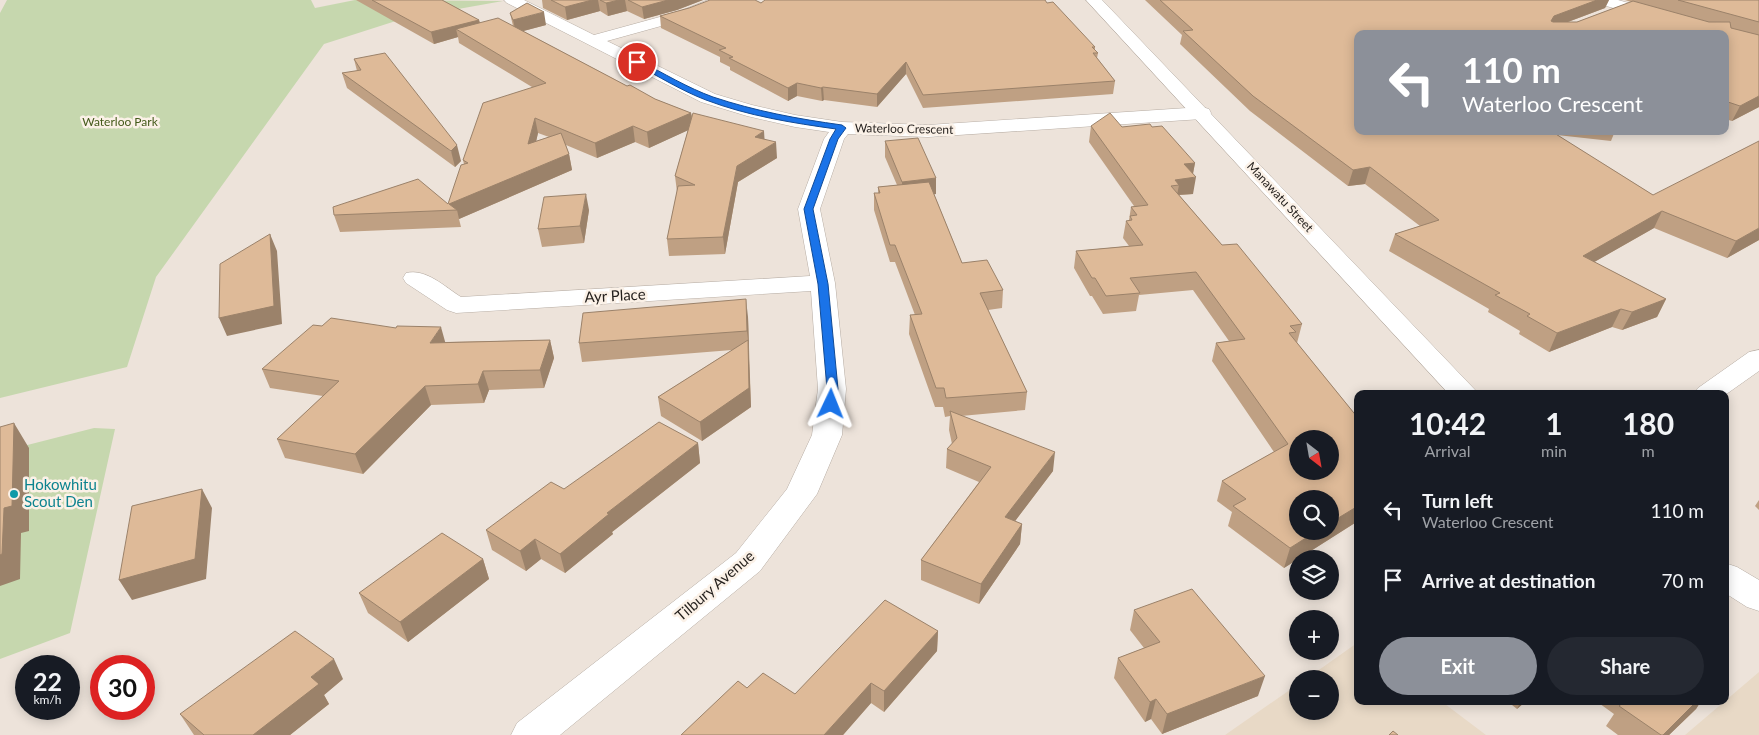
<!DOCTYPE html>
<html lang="en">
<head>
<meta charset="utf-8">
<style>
	:root { --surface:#171b24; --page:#242831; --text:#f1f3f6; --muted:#9ea1a6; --accent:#8c9099 }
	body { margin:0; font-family:Lato,sans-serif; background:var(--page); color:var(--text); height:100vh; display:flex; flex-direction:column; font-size:19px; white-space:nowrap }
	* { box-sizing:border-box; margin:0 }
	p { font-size:16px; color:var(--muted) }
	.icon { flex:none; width:28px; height:28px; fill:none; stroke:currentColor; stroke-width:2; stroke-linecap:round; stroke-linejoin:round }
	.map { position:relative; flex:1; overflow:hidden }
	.details { position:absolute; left:1354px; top:390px; width:375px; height:315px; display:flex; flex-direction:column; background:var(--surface); border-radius:10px; box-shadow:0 2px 12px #0003 }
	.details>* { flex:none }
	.banner { position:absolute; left:1354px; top:30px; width:375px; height:105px; border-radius:10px; box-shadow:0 2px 12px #0003; background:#8c9099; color:#fff; overflow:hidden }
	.needle { width:32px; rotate:149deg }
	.buttons { position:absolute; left:1289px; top:430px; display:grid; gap:10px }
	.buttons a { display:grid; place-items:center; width:50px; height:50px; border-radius:50%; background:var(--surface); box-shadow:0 2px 12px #0003; font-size:25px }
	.speed { position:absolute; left:15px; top:655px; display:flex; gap:10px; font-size:25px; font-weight:700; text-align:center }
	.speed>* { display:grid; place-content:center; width:65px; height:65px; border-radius:50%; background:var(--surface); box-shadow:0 2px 12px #0003; line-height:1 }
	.speed small { font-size:12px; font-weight:400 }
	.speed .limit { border:8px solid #d22; background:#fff; color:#111 }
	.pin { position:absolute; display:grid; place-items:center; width:42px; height:42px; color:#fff; margin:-21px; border:2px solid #fff; border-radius:50%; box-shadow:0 1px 5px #0007 }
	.me { position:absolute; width:55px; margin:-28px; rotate:2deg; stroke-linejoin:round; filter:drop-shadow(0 0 4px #0008) }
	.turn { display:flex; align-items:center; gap:18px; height:105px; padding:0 25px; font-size:22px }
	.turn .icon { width:65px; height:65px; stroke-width:2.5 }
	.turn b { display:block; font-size:35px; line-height:42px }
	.eta { display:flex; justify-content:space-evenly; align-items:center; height:85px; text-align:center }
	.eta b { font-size:30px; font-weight:700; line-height:35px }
	.action { display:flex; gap:10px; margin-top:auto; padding:10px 25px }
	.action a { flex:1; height:58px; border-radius:30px; background:var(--accent); color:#fff; font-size:20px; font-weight:700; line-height:58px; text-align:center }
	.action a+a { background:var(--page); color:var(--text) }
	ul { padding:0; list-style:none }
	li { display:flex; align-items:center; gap:15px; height:70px; padding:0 25px }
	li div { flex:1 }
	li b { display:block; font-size:19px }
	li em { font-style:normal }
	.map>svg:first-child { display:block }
	.industrial { fill:#e8d9c6 }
	.green { fill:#c6d7ae }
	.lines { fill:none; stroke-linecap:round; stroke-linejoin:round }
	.street-casing { stroke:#b6aca3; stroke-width:1 }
	.secondary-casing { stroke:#b6aca3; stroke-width:1 }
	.street { fill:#fff; fill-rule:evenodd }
	.secondary { fill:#fff; fill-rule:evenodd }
	.wall { fill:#bfa083; fill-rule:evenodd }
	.shaded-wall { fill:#9b826a }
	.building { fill:#deba98; stroke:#9b826a; fill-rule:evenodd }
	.route { fill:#1a73e8; stroke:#114b97 }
	.culture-dot { fill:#0f9aa8; stroke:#fbf1e7; stroke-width:2 }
	.labels { text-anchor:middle; stroke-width:5; stroke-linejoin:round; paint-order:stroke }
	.far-park-label { font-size:12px; fill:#445a1b; stroke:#fbf1e7 }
	.far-street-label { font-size:12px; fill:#221e1b; stroke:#fbf1e7 }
	.street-label { font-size:15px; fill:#221e1b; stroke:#fbf1e7 }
	.culture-label { font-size:15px; fill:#0d838f; stroke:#fbf1e7; text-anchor:start }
</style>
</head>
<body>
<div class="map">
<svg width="1759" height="735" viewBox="0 0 1759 735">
	<rect width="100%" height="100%" fill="#ede3da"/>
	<path class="industrial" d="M1357,643L1358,701H1441L1486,735H1225L1297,685L1298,711H1330V679H1306Z
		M1759,672V735H1685L1725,701Z"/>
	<path class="green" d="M7,0H311L315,8L355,0L503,1L402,19L324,44L156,277L127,367L0,398V13Z
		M94,428L115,429L70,633L0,659V452Z"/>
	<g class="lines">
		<defs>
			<path id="street" d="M504,0H524L594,35L678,12L708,0H730L727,3L690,18L607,41L715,94L752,105L795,115L842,122L928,125L1202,107L1209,109L1211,113L1209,117L1202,119L928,137L848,134L844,139L820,209L835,283L846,389L842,435L817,494L760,571L560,735H511L517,723L736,553L787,489L812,435L818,389L811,291L456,313L447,310L406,283L403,278L406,273C426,268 445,287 461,297L810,276L798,209L824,139L829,132L795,127L747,116L701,102L507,3Z
				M1593,0H1618L1728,31L1730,34L1725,38V34H1703L1596,3Z"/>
			<path id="secondary" d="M1086,0H1102L1479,394H1449Z
				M1759,350V371L1725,395L1694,394L1698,388L1749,352Z
				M1725,563L1737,567L1759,580V611L1747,607L1725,593Z"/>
		</defs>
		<use href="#street" class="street-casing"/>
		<use href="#secondary" class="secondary-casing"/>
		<use href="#street" class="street"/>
		<use href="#secondary" class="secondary"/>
	</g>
	<path class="wall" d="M356,0H442L479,20L480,23L513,26L510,13L546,25L523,31L627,86L655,99L691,113L692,116L764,139L777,158L738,182L725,254L669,256L667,239L677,192L675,176L688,130L649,148L635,142L597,158L566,145L569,154L572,170L459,219L461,227L340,232L334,215L448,204L464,164L463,160L532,87L459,43L458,37L434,44ZM538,133L549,137L536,141Z
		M542,0H703L677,10L644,19L627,11L608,16L600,11L567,20L543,8Z
		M1145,0H1609L1605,8L1568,22H1577L1631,2L1625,0H1759V107L1732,121L1725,119V34L1358,131H1615L1611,141L1557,135L1653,195L1759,240L1727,258L1654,228L1594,262L1666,299L1657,317L1622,330L1612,327L1549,352L1519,334L1520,331L1488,312L1489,309L1389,251L1395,234L1420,226L1365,184L1348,186L1250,111L1180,44L1182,35Z
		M761,3L1095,47V50L1098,53L1097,58L1115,81L1113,94L923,108L906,74L877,107L824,100L822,101L797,96L788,101L730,70V67L720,62V57L661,28L660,16L689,8Z
		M354,59L461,161L455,167L347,88L342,73L357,71Z
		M1091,126L1122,127H1152L1195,163L1193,174V194L1179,195L1222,245L1302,324L1297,343L1358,418V521L1284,568L1228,526L1232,512L1217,501L1222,481L1274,452L1212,361L1216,343L1229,341L1193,290L1139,295L1136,311L1103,314L1092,296H1090L1074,268L1076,251L1129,246L1123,238L1126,221L1129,220L1131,207L1134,206L1089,142Z
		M885,141L936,178V194H934L962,263L1003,290L1002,308L988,310L1027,392L1025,410L961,416L1053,471L1015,521L1022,524L1020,544L979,604L921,580V560L979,482L946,468L947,449L952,444L949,430L950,416L945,417L943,407H935L909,334L910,315H915L895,262H890L874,210V193H878V187L897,185L885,157Z
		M589,210L584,243L542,247L538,229Z
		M748,317L751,407L702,441L661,416L658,397L732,350L582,362L579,343Z
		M550,340L554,358L544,388L489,390L484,403L431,405L363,474L285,458L277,439L323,396L270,388L262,369L445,342Z
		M698,443L700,463L612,532L613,534L565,573L541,559L526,571L492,550L486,530L564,489Z
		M1759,500V510L1755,506Z
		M483,559L489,579L408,642L368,613L359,593Z
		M1134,610L1258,696L1162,734L1151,719L1145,722L1114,678L1118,658L1144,648L1130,630Z
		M938,631L937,651L884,712L871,703L843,735H681L747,688L795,694Z
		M343,679L324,695L329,704L290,735H194L180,714Z
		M1507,701H1526L1517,709Z
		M1596,701H1701L1696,709L1669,735H1618L1606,726L1614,714Z"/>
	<path class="shaded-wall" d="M592,0H598L600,11L567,20L565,7Z
		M619,0H625L627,11L608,16L606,3Z
		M668,0H703L677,10L644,19L642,7Z
		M1597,0H1609L1605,8L1549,29L1551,21L1554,16Z
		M544,12L546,25L516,33L513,20Z
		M479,20L482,31L456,29L458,37L434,44L431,32Z
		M906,62V74L877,107V94Z
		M797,83V96L788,101V88Z
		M823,87L824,100L822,101L821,88Z
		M1759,96V107L1732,121L1740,106Z
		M691,113L693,128L649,148L647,132Z
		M535,118L538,133L532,160L528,144Z
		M633,126L635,142L597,158L595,143Z
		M764,131L765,147L755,137Z
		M776,142L777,158L738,182L725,254L723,237L737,166Z
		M457,145L461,161L455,167L451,151Z
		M569,154L572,170L459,219L457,210L449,204Z
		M1195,163L1192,178L1196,177L1193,194L1177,195L1179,185L1175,180L1184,164Z
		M1370,167L1365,184L1348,186L1353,170Z
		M936,178V194L902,199V182Z
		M586,194L589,210L584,243L580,226Z
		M1662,211L1654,228L1575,273L1583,256Z
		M1759,228V240L1727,258L1736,241Z
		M270,234L277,251L282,324L227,336L219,318Z
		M746,299L748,317L749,349L747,331Z
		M1666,299L1657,317L1622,330L1632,312Z
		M1621,309L1612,327L1549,352L1557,333Z
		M441,327L446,345L430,343Z
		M550,340L554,358L544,388L540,370Z
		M748,340L749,359L751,407L702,441L700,422Z
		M483,371L489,390L484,403L478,384Z
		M425,386L431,405L363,474L355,454Z
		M14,423L29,448V531L21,533L20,579L0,586V555L4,508Z
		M698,443L700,463L612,532L613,534L565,573L560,554L607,513Z
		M1055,452L1053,471L1003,537L1005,517Z
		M202,489L212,508L206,579L132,600L119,580Z
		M1358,506V521L1284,568L1290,548L1317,531H1330V523Z
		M1022,524L1020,544L979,604L981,584Z
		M535,539L541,559L526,571L520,551Z
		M483,559L489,579L408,642L400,622Z
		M938,631L937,651L884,712V691Z
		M334,659L343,679L324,695L329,704L290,735H253L311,677Z
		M1265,676L1258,696L1162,734L1167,714Z
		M871,683V703L843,735H824Z
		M1156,699L1151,719L1145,722L1150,702Z
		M1521,701H1526L1517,709Z
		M1697,701H1701L1696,709L1669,735H1663Z"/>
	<path class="building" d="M372,0H442L479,20L431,32Z
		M551,0H592L565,7Z
		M600,0H619L606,3Z
		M628,0H668L642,7Z
		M710,0H755L761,3L765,0H1045L1047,3L1053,2L1095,47H1092L1098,53H1093L1115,81L923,95L906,62L877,94L823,87L821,88L797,83L788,88L729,58L733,57L719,50L726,48L660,16L689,8Z
		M1160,0H1597L1554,16L1551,21L1553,22H1577L1633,1L1709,22H1730L1731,28L1759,35V96L1740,106L1725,101V34H1358V131H1551L1653,195L1759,141V228L1736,241L1662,211L1583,256L1666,299L1632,312L1621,309L1557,333L1527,316L1530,314L1495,295L1500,293L1395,234L1439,220L1370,167L1353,170L1253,96L1183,31L1193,30Z
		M1678,0H1759V22Z
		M527,3L544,12L513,20L510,13Z
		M498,18L627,86L630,85L655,99L691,113L647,132L633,126L595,143L535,118L528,144L561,133L569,154L449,204L457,210L334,215L333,207L418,179L448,204L461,165L468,163L463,160L483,103L546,83L456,29Z
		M385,53L457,145L451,151L342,73L361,70L354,59Z
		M693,113L764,131L755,137L776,142L737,166L723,237L667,239L678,186L695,185L675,176Z
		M1110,113L1122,127L1150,124L1152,127L1162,126L1195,163L1184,164L1196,177L1175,180L1179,185L1171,186L1222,245L1237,244L1302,324L1290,326L1296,332L1289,333L1358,418V506L1330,523V499H1298V531H1317L1290,548L1233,506L1246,499L1222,481L1288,444L1216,343L1245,339L1196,272L1130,278L1140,293L1106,296L1095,278H1092L1076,251L1143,245L1126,221L1132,220L1130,216L1137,215L1131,207L1148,205L1091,126ZM1298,439H1330V471H1298Z
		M918,138L936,178L902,182L885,141Z
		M929,182L962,263L987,260L1003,290L980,293L1027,392L946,398L944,388H936L910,315L922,314L895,245H890L874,193H880L878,187Z
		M586,194L580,226L538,229L544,197Z
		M270,234L274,306L219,318L220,264Z
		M746,299L747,331L579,343L583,313Z
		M331,318L396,328L397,326L441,327L430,343L550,340L540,370L483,371L478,384L425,386L355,454L277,439L339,381L262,369L313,325L322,326Z
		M748,340L749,388L700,422L658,397Z
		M950,411L1055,452L1005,517L1022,524L981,584L921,560L991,467L947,449L957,438Z
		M659,422L698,443L607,513L609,514L560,554L535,539L520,551L486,530L551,482L564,489Z
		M14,423L12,506L4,508L2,554L0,555V427Z
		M202,489L195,559L119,580L132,506Z
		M442,533L483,559L400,622L359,593Z
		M1192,589L1265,676L1167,714L1156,699L1150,702L1118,658L1160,642L1134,610Z
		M885,600L938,631L884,691L871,683L824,735H681L738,681L747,688L763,673L795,694Z
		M295,631L334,659L311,677L319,684L253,735H204L180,714Z
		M1625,701H1697L1663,735H1661L1619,706Z
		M1393,731L1398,735H1389Z"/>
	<path class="route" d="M635,61H640C663,73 688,88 713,97C755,111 798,119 842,125L846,128L838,139L813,209L828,284L838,389L835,407H827L825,404L827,389L818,284L804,209L830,139L836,129C793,123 748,116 706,100C682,91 658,76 635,64Z"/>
	<circle class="culture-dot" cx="14" cy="494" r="5"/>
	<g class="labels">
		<g class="far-park-label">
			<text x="120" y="126">Waterloo Park</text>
		</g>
		<g class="far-street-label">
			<text transform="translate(904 129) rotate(1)" y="4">Waterloo Crescent</text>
			<text transform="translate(1280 197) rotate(47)" y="4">Manawatu Street</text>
		</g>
		<g class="street-label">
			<text transform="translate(615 296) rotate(-3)" y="5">Ayr Place</text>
			<text transform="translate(715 586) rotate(-41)" y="5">Tilbury Avenue</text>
		</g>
		<g class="culture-label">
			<text x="24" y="490">Hokowhitu<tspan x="24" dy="17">Scout Den</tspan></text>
		</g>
	</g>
</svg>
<div class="buttons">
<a><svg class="needle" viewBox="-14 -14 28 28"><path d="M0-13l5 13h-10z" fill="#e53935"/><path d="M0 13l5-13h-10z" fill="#9ea1a6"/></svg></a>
<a><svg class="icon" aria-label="search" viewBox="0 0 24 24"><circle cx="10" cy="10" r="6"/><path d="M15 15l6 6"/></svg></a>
<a><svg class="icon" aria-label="layers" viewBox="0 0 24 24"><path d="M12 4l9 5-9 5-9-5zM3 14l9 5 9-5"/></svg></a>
<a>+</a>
<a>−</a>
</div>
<div class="speed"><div>22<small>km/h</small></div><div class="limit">30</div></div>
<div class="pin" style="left:637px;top:62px;background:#d93025"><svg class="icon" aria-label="arrive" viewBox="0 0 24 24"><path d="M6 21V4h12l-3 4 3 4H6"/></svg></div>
<svg class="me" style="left:831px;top:404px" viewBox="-20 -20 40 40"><path d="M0-17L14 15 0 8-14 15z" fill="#1a73e8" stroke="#fff" stroke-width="4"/></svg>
<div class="banner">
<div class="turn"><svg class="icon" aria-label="left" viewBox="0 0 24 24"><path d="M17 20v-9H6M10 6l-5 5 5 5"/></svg><div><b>110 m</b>Waterloo Crescent</div></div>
</div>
<section class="details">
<div class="eta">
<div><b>10:42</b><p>Arrival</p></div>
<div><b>1</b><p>min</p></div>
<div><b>180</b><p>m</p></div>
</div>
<ul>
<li><svg class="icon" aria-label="left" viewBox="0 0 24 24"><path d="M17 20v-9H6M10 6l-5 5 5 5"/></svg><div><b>Turn left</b><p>Waterloo Crescent</p></div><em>110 m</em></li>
<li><svg class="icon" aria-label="arrive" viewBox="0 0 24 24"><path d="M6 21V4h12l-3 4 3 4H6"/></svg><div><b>Arrive at destination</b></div><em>70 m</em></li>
</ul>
<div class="action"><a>Exit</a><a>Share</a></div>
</section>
</div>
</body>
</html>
